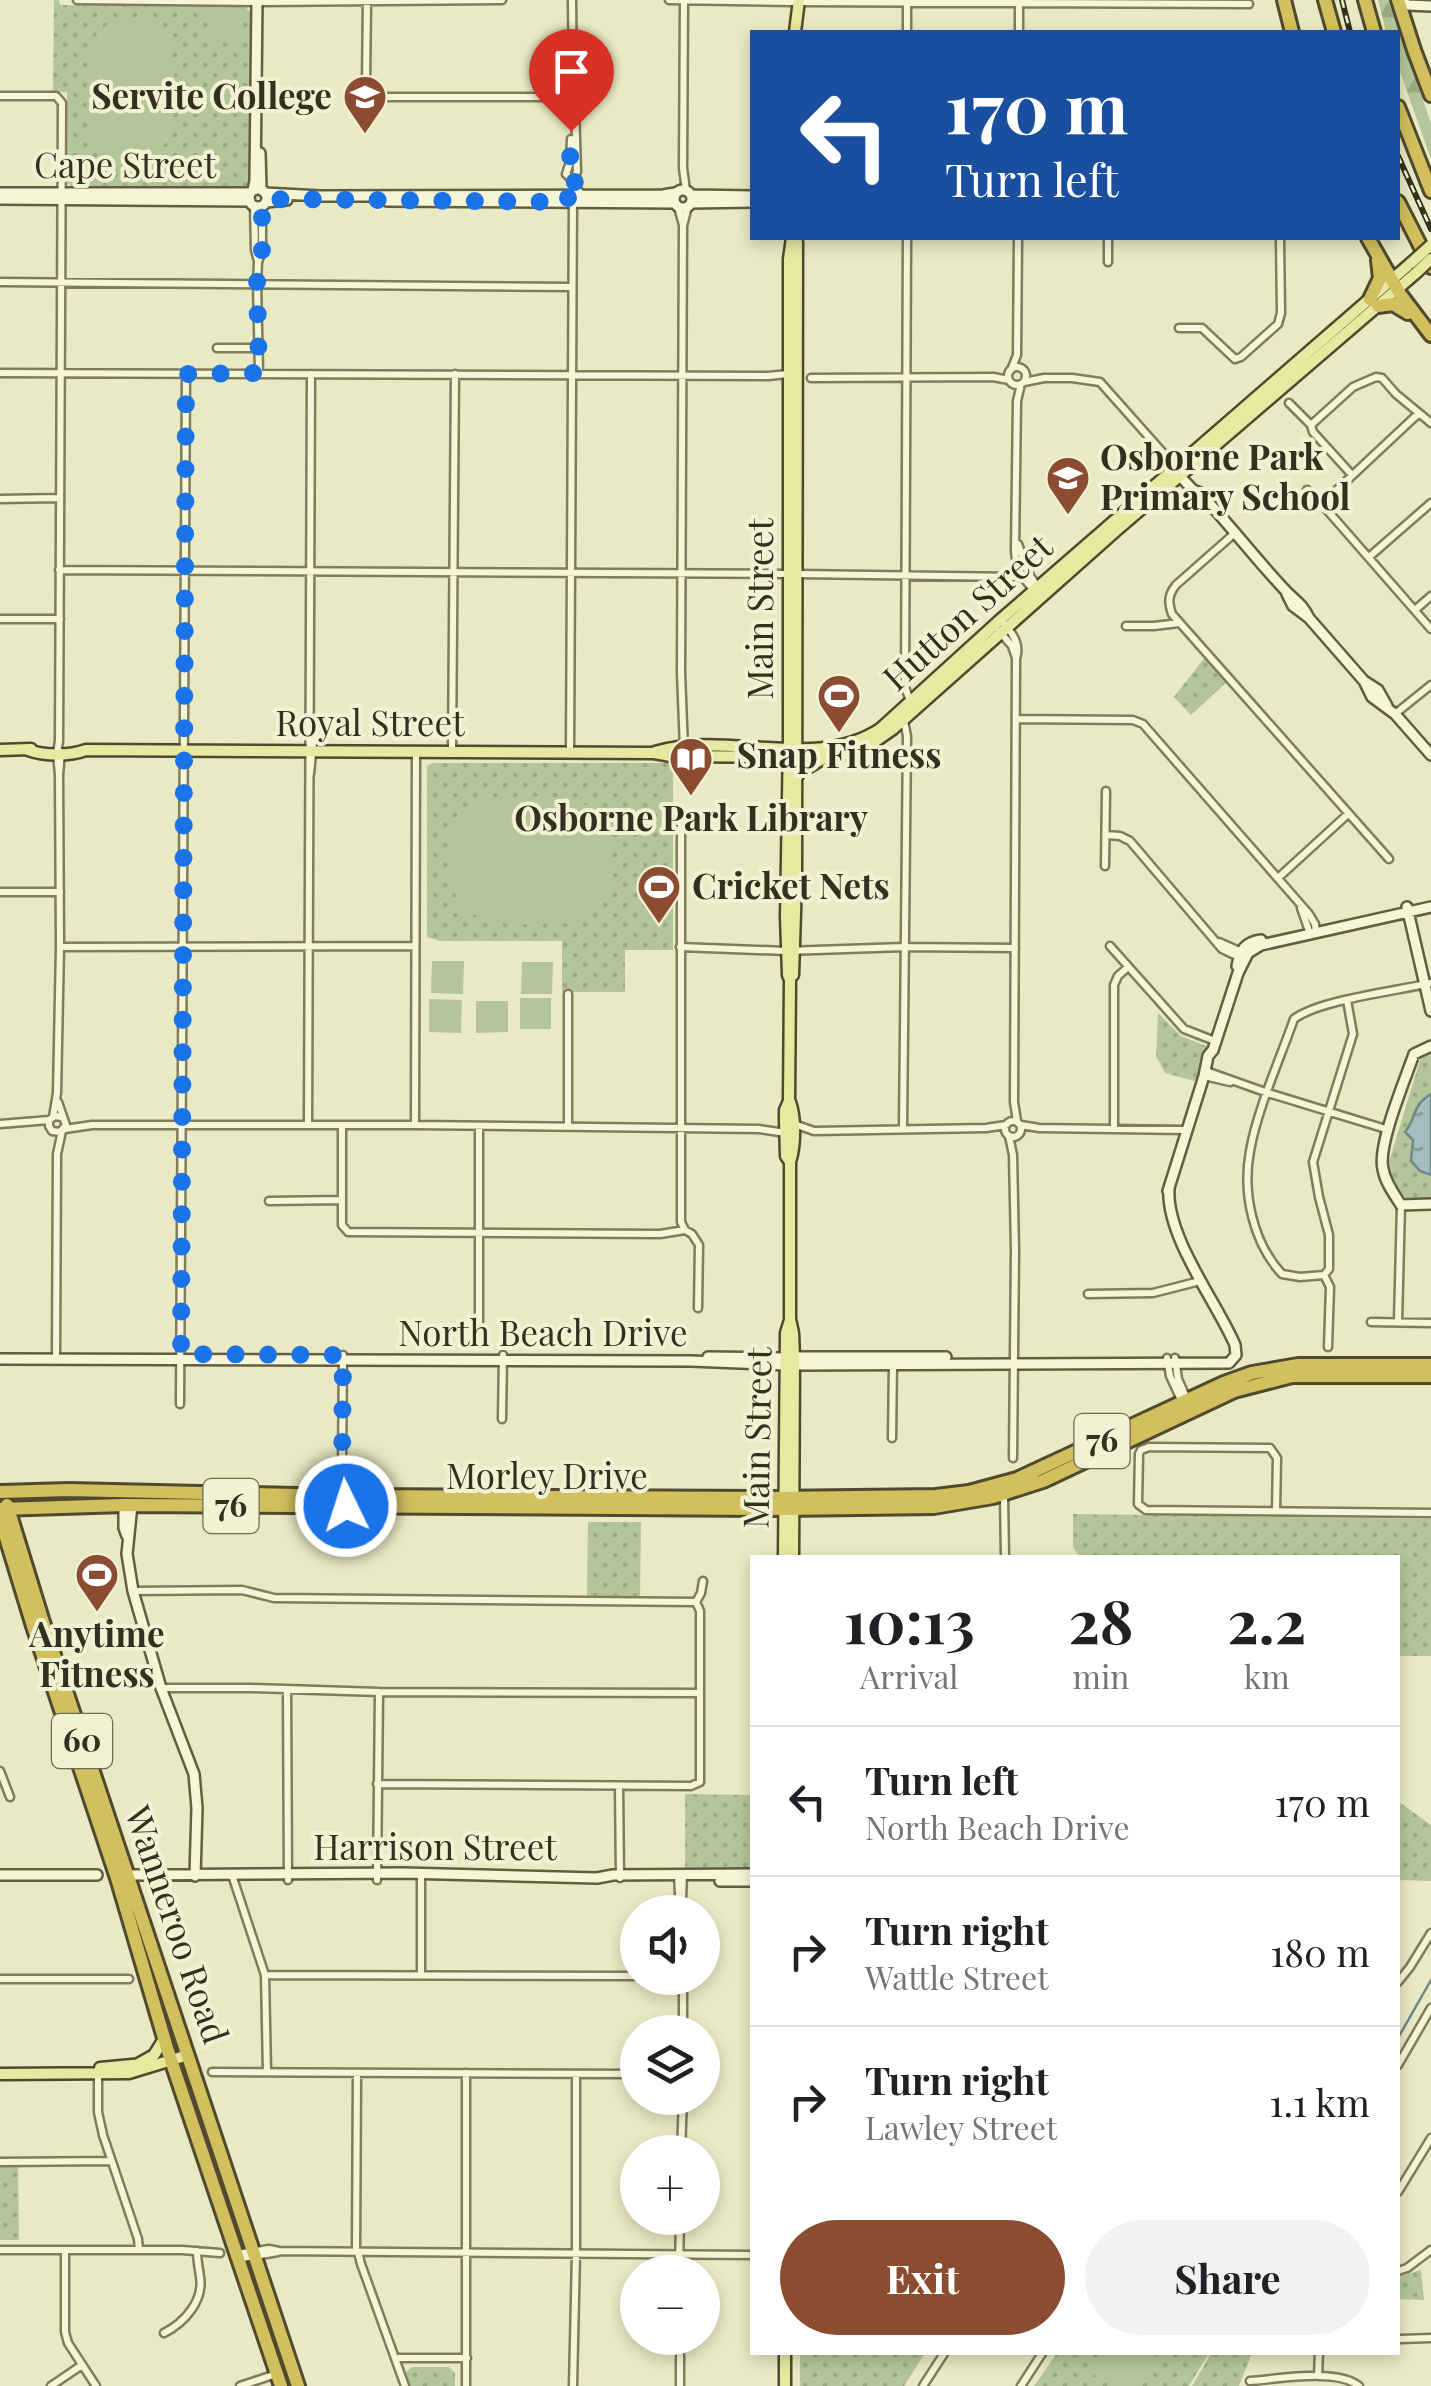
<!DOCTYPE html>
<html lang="en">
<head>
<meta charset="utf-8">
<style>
	:root { --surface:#fff; --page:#f2f2f2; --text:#202124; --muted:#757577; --line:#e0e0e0; --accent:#8b4c32 }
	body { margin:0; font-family:"Playfair Display",serif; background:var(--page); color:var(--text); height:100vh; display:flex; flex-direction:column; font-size:38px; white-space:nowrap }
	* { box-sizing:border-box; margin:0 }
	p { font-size:32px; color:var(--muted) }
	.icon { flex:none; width:55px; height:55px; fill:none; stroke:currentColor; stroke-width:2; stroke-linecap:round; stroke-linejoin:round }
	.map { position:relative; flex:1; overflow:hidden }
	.sheet { position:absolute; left:750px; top:1555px; width:650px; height:800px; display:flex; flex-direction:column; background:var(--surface); border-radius:0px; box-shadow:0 5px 15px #0003 }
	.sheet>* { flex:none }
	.banner { position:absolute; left:750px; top:30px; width:650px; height:210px; border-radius:0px; box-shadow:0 5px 15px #0003; background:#1a4fa0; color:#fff; overflow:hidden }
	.tools { position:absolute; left:620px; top:1895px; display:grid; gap:20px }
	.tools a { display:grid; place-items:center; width:100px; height:100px; border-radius:50%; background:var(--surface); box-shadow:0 5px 15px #0003; font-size:50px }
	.pin { position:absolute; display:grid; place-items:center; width:85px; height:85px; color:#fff; margin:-102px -42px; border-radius:50% 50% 50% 0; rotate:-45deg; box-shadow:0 0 10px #0007 }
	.pin .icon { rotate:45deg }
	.me { position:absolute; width:110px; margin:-55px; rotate:356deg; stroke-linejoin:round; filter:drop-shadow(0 0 8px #0008) }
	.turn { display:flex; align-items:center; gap:35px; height:210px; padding:0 30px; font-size:45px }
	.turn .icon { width:130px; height:130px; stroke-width:2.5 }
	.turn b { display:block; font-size:70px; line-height:85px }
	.eta { display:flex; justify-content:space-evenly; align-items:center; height:170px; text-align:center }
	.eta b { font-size:60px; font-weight:700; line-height:70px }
	.cta { display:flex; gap:20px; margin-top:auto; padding:20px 30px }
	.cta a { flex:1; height:115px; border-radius:60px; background:var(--accent); color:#fff; font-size:40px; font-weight:700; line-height:115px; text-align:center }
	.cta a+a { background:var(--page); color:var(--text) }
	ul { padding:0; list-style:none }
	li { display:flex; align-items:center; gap:30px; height:150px; padding:0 30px; border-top:2px solid var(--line) }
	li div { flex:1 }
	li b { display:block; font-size:38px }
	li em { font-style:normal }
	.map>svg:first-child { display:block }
	.grass { fill:url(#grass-dots) }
	.forest { fill:url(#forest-firs) }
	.pitch { fill:#b4c699 }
	.water { fill:url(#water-ripples); stroke:#6e898a; stroke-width:2.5 }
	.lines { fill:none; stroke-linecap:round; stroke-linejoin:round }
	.stream { stroke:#6e898a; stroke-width:2.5 }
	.street-casing { stroke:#827c5c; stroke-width:11 }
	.secondary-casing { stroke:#645d40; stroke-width:14 }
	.primary-casing { stroke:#504930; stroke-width:15 }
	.highway-casing { stroke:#504930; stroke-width:18 }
	.street { stroke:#f5f5d7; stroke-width:6 }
	.secondary { stroke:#f5f5d7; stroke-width:9 }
	.primary { stroke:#e9e8a0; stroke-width:10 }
	.highway { stroke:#d1c05d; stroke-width:12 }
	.rail-casing { stroke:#342f1f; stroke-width:6 }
	.rail { stroke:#f1f2d3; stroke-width:2.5; stroke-dasharray:8; stroke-linecap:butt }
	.primary-bridge-casing { stroke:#504930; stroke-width:15; stroke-linecap:butt }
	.primary-bridge { stroke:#e9e8a0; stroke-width:10 }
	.route { stroke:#1a73e8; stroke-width:18; stroke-dasharray:0 32.4 }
	.labels { text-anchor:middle; stroke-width:8; stroke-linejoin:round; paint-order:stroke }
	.shield { fill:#f1f2d3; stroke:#6d6a55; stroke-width:2.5 }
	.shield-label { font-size:32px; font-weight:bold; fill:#342f1f }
	.poi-label { font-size:35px; font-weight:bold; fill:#342f1f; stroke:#f1f2d3 }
	.street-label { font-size:35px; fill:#342f1f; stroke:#f1f2d3 }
</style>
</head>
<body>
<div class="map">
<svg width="1431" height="2386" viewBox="0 0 1431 2386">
	<defs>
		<pattern id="grass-dots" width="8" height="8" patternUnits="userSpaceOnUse" patternTransform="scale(2.5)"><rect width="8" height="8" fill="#b4c699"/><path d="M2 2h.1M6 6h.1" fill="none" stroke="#9baa83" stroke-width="1.8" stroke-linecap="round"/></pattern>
		<pattern id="forest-firs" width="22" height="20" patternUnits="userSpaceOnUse" patternTransform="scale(2.5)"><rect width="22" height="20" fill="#b4c699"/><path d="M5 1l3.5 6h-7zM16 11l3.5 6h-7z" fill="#9baa83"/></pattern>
		<pattern id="water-ripples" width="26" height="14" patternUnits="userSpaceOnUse" patternTransform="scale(2.5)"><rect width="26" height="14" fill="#a6bdbd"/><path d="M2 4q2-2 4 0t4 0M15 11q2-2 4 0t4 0" fill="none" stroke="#889a99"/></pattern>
	</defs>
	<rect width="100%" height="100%" fill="#e9e9c4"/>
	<path class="grass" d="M54,0H59L60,5L246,7L253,16L249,182L245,188L71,186L67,183V92H53Z
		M1206,656L1228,681L1191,715L1174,697Z
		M433,763H673V950H625V992H562V941H440L427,937V766Z
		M1158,1013L1181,1036L1209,1047L1198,1082L1165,1073L1156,1056Z
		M1431,1054V1202C1401,1202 1392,1192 1389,1162L1421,1057Z
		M1073,1514L1431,1519V1656H1398V1558L1080,1557L1073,1547Z
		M588,1522H641L640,1599L587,1598Z
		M685,1794L752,1795V1868L685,1869Z
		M1398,1803L1402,1804L1431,1825V1881L1398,1880Z
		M0,2167H18L19,2240H0Z
		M1421,2270L1424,2300L1398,2299V2277Z
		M1212,2352L1252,2353L1239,2386H1192Z
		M800,2353V2352L925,2353L904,2386H800Z
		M1057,2353H1209L1189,2386H1034Z
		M412,2367H449L455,2373V2386H409L405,2373Z"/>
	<path class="forest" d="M1378,0H1393L1400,35L1431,123V159L1398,66V32H1386Z"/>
	<path class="pitch" d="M210,13H238L239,42L210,43Z
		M135,17C148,22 159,27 165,40C184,75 181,175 123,168C105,166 96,155 89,139C87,121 87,102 87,83C87,45 92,21 135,17Z
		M503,797C525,798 561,794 580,802C624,821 623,896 583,918C572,924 558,924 545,924C499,926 451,924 449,866C447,824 461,803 503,797Z
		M432,961H464L463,994L431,993Z
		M522,962H553L552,994H521Z
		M520,998H551V1029H520Z
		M429,999L462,1000L461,1033L429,1032Z
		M476,1001H508V1032L476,1033Z
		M1105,2353V2352L1158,2353L1133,2386H1111L1090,2372Z"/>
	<path class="water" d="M1431,1094V1175L1420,1171L1411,1161L1413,1140L1405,1132C1417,1117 1412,1105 1431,1094Z"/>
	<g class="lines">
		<path class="stream" d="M1398,2038L1431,1980"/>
		<defs>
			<path id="street" d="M77,0L262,2L502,0
				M572,0L573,87L570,93L575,105L577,172L574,178
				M669,0L792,2
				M684,0L683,168L686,190
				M367,1L366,84L369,94L380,97H559L570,93
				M799,2L1249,4
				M907,32V4
				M1019,32V0
				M0,96H56L62,103L59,741L57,753L59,775
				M571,139L570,162L566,174L569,177L574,178L576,187L582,195
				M254,205L255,250L258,261
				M678,207L683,225
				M907,238L905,687L910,701
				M1108,262V238
				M0,282L571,287
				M1179,328H1202L1235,359L1241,357L1278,324L1281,313L1280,238
				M217,348H259
				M1008 376a9 9 0 1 1 18 0a9 9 0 1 1-18 0Z
				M1011,370L1017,355L1018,238
				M0,373L768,376L788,374
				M259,373L257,283L258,262L262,251V205
				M811,378L993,377L1009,380
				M1024,382L1044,378H1072L1100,382L1164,454
				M1021,384L1017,401L1015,551C1016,570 1024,579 1036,593
				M1289,403L1311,425
				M1419,413L1325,501L1327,510L1431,629
				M1352,475L1313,432L1311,425L1353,387L1376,377L1382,378L1396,394L1431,423
				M1307,490L1314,498L1325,501
				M0,499L59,498
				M1236,532L1176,585C1168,595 1168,602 1172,614L1389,859
				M1018,544L1030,576L1038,587
				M1369,557L1431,503
				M59,570L789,574
				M797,574L1021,577
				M1415,610L1431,596
				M0,619H60
				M1000,620C1011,631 1021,642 1016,659L1014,1102L1017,1121
				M1126,626H1154L1179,623
				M999,631L1012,646L1016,658
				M1395,714L1431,685
				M1016,719L1133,720L1143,724L1309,914L1315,924L1316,933
				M684,749L681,673L683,226L688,206
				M452,752L455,374
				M570,752L573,199
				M310,774L313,743L310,732
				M681,823V1222L685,1230L692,1234L699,1245L698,1308
				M1106,835L1120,836L1130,841L1222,949L1241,958
				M1105,866L1106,791
				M1278,878L1348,814
				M0,892H60
				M1301,908L1310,934
				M1219,942L1244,953
				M1110,946L1184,1029L1215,1041
				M60,947L415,946
				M680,947L786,951L904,947L1015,948
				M1206,1071L1268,1093L1389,1130
				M1204,1076L1230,1082
				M58,1102L66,1125L60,1132L52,1131L49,1126V1120L55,1116L61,1117
				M53,1117L57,1093L60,947L59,775L61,752
				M1005 1129a8 8 0 1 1 16 0a8 8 0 1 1-16 0Z
				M0,1124L49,1120
				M794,1124L814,1131L986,1128L1006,1125
				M308,1125L311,374
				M342,1125V1225L348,1232L660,1234L685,1230
				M415,1125L416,751
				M1021,1125L1039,1128L1186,1130
				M568,1126V994
				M1114,1127V985L1118,976L1128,967
				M65,1129L92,1125H415L759,1129L786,1133
				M903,1129L907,736L904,721
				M1009,1136L1013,1155L1015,1250L1013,1458
				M269,1201L342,1200
				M1324,1275L1300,1277L1282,1274C1253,1243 1242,1193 1250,1151C1257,1110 1280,1059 1294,1019C1319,1000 1396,991 1431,983
				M1088,1294L1153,1293L1200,1281
				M1371,1322L1431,1323
				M1398,1322L1401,1205
				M479,1323V1127
				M1328,1347L1330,1287L1324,1275L1329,1269V1235L1319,1197L1313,1162L1353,1034L1347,1000
				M343,1355L342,1466L345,1477L346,1498
				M1167,1358L1170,1376L1182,1402
				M1175,1358L1178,1379L1187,1399
				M56,1359L57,1154L62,1131
				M180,1404L186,374
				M502,1419L503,1355
				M892,1438L893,1364
				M338,1494V1476L342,1467
				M1004,1496L1005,1558
				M1276,1511L1277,1458L1270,1448L1149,1447L1141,1450L1139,1454L1138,1504L1146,1510L1431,1513
				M133,1591L242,1590L274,1598L696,1602
				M161,1688H251L379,1692L700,1693
				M287,1690L288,1880
				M0,1771L10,1797
				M377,1784L691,1786L700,1782V1611L696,1602L701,1593L703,1581
				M619,1786L620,1878
				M232,1875L265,1975L267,2072
				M421,1875V1975
				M678,1875L680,1912
				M377,1880L379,1692
				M682,1899L683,1875
				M265,1975L638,1976
				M683,1978V2032
				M0,1979H129
				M1398,1982L1410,1967L1431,1933
				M1398,2065L1431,2008
				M212,2072L638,2074
				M466,2073V2386
				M98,2074V2112L103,2135L138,2239L139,2250
				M681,2152L683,2098
				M0,2162L111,2161
				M1398,2192L1431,2138
				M0,2250H182L220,2253
				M65,2250V2332L68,2343L96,2386
				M356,2252L357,2073
				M358,2252L361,2264L405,2386
				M235,2254L269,2249L279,2251L752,2255
				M237,2259L278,2252
				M1398,2271L1407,2268L1431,2250
				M679,2272L680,2218
				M164,2333C184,2323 204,2301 200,2277C199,2268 197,2261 197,2251
				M680,2338V2386
				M1400,2339L1431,2338
				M396,2358H467
				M1318,2376L1319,2352
				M1250,2381C1279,2379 1337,2368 1359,2386
				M51,2386L82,2365
				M240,2386L276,2374
				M573,2386L576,2253V2075
				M923,2386L945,2352
				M1021,2386L1043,2352"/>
			<path id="secondary" d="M1399,0L1408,5L1431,6
				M260,153L261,190
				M249 198a9 9 0 1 1 18 0a9 9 0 1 1-18 0Z
				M674 199a9 9 0 1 1 18 0a9 9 0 1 1-18 0Z
				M253,190L255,181L257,0
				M0,193H250
				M265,193L320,196L663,195L675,193
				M691,195L752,196
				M0,199L250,201
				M387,201L674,203
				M266,202L287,200
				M691,203L752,202
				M1177,473L1193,490L1200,493C1229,524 1255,558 1284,589C1295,601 1301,602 1309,618
				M1287,594L1293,606L1309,618L1364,681L1378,690L1387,706
				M1365,683L1372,697L1395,714L1431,755
				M1407,907L1431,1011
				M1237,966C1240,950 1245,942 1261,940
				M1431,1046L1414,1054C1405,1080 1377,1146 1383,1169C1385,1182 1394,1194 1401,1205L1431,1204
				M1168,1191L1204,1076L1208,1056L1213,1050L1238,973L1248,953L1261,945L1431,907
				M708,1357L786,1358
				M794,1357H946
				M0,1359L691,1361L786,1365
				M794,1365L1229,1363L1236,1355L1235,1345C1216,1301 1166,1237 1169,1189
				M124,1505V1528L127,1536
				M132,1505L127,1554L133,1591L161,1688L194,1774L197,1808L195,1876
				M0,1875H97
				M126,1875L403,1873L597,1878L613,1875L752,1874
				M720,1881H752"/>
			<path id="primary" d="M795,32L799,0
				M0,750L31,749
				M28,750C44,756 70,756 86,750L654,753L671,756L780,757L845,754L863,750L893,729L1118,529L1416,273
				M655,752C726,730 815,772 880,729L1000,620L1411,263
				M796,779L799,773L824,758
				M793,975L796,881L797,242
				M790,1102C796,1119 795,1146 790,1162V1319L793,1333L794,1357L793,1558
				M790,1162L786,1156L785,1120V1110L789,1101L790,980L788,975L786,917L789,739V259L792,238
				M784,1558L786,1333L790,1320
				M138,2064L154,2055L164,2039
				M100,2068L143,2064
				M0,2074L129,2073L188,2055
				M785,2386V2352"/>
			<path id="highway" d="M1284,0L1292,32
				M1325,0L1334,32
				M1365,0L1374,32
				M1398,0L1414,50L1431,95
				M1398,107L1431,191
				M1398,202L1431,267
				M1368,238L1400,294L1431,335
				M1370,299L1380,278L1378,260
				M1378,306L1393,304L1408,313
				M0,1492L69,1490L338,1496L773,1498L936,1496L969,1492L1017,1479L1224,1383L1252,1373L1298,1365H1431
				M7,1505L42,1619L298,2386
				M0,1509L124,1505L784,1509L934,1507L993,1497L1043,1481L1234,1391L1292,1376H1431
				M0,1518L33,1626L117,1878L167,2048L281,2386"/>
		</defs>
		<use href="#street" class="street-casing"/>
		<use href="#secondary" class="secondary-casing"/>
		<use href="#primary" class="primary-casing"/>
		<use href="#highway" class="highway-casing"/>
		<use href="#street" class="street"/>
		<use href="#secondary" class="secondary"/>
		<use href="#primary" class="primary"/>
		<use href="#highway" class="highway"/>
		<defs>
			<path id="rail" d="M1342,0L1350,32
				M1398,156L1431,229"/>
		</defs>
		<use href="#rail" class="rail-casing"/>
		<use href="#rail" class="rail"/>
		<defs>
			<path id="primary-bridge" d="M1411,263L1431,245
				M1416,273L1431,259"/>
		</defs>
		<use href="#primary-bridge" class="primary-bridge-casing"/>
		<use href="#primary-bridge" class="primary-bridge"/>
	</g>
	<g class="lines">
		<path class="route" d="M346,1506V1476L342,1466L343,1355L181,1354L186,374L259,373L257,283L258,262L262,250V205L266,202L282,199L568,202V195H582L576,188L574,178H569L566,174L570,162L571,131"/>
	</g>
	<defs>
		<symbol id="school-pin" viewBox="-11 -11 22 30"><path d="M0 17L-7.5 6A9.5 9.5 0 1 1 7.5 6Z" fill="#8b4c32" stroke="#f1f2d3"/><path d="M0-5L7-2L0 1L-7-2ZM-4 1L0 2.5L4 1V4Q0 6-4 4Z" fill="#fff"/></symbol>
		<symbol id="stadium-pin" viewBox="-11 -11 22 30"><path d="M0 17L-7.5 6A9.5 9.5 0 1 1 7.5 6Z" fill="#8b4c32" stroke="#f1f2d3"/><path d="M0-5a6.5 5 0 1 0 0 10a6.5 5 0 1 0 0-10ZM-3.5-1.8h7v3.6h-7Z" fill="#fff"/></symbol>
		<symbol id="library-pin" viewBox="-11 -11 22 30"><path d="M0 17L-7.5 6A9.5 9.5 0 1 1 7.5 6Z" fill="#8b4c32" stroke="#f1f2d3"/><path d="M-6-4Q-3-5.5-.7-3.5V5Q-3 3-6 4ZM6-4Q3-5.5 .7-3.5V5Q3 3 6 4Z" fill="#fff"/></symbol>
	</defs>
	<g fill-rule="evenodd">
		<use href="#school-pin" x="340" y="72" width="50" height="68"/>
		<use href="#school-pin" x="1043" y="453" width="50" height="68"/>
		<use href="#stadium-pin" x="814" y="671" width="50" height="68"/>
		<use href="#library-pin" x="666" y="734" width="50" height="68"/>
		<use href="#stadium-pin" x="634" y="862" width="50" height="68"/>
		<use href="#stadium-pin" x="72" y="1550" width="50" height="68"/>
	</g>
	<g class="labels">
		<g class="shield">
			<rect x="1074.5" y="1414" width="55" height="54" rx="8"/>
			<rect x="203.5" y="1479" width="55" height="54" rx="8"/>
			<rect x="52" y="1714" width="60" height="54" rx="8"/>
		</g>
		<g class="shield-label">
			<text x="1102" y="1452">76</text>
			<text x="231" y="1517">76</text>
			<text x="82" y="1752">60</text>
		</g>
		<g class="poi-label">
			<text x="332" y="109" text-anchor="end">Servite College</text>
			<text x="1100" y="470" text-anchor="start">Osborne Park<tspan x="1100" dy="40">Primary School</tspan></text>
			<text x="839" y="768">Snap Fitness</text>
			<text x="691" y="831">Osborne Park Library</text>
			<text x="692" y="899" text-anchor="start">Cricket Nets</text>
			<text x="97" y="1647">Anytime<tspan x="97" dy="40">Fitness</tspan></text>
		</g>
		<g class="street-label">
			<text x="125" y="178">Cape Street</text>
			<text transform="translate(761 609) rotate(-90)" y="12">Main Street</text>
			<text transform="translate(968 613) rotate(-42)" y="12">Hutton Street</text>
			<text x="370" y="736">Royal Street</text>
			<text x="543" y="1346">North Beach Drive</text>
			<text transform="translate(758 1438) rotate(-89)" y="12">Main Street</text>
			<text x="547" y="1489">Morley Drive</text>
			<text x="435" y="1860">Harrison Street</text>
			<text transform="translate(176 1925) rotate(71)" y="12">Wanneroo Road</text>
		</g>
	</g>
</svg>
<div class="tools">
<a><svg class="icon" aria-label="sound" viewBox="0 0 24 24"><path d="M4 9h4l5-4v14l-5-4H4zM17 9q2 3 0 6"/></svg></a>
<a><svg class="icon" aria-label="layers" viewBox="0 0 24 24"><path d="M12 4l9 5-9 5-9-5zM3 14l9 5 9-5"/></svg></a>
<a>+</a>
<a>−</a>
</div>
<div class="pin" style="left:571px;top:131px;background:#d93025"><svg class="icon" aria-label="arrive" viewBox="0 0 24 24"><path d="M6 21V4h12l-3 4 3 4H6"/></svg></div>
<svg class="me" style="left:346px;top:1506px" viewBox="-20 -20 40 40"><circle r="17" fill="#1a73e8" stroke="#fff" stroke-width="3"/><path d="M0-11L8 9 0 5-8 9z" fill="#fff"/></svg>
<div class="banner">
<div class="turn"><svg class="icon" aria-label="left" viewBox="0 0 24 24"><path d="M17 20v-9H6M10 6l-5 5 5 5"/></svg><div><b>170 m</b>Turn left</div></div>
</div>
<section class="sheet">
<div class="eta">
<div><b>10:13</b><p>Arrival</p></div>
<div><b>28</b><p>min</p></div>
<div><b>2.2</b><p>km</p></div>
</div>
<ul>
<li><svg class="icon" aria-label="left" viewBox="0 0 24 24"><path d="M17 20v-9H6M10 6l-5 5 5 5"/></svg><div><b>Turn left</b><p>North Beach Drive</p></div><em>170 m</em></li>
<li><svg class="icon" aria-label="right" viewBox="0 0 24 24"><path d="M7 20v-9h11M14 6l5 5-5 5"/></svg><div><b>Turn right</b><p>Wattle Street</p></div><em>180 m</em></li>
<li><svg class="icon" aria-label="right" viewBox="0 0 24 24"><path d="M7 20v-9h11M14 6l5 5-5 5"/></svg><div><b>Turn right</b><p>Lawley Street</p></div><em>1.1 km</em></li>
</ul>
<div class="cta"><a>Exit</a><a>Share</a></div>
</section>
</div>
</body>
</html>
